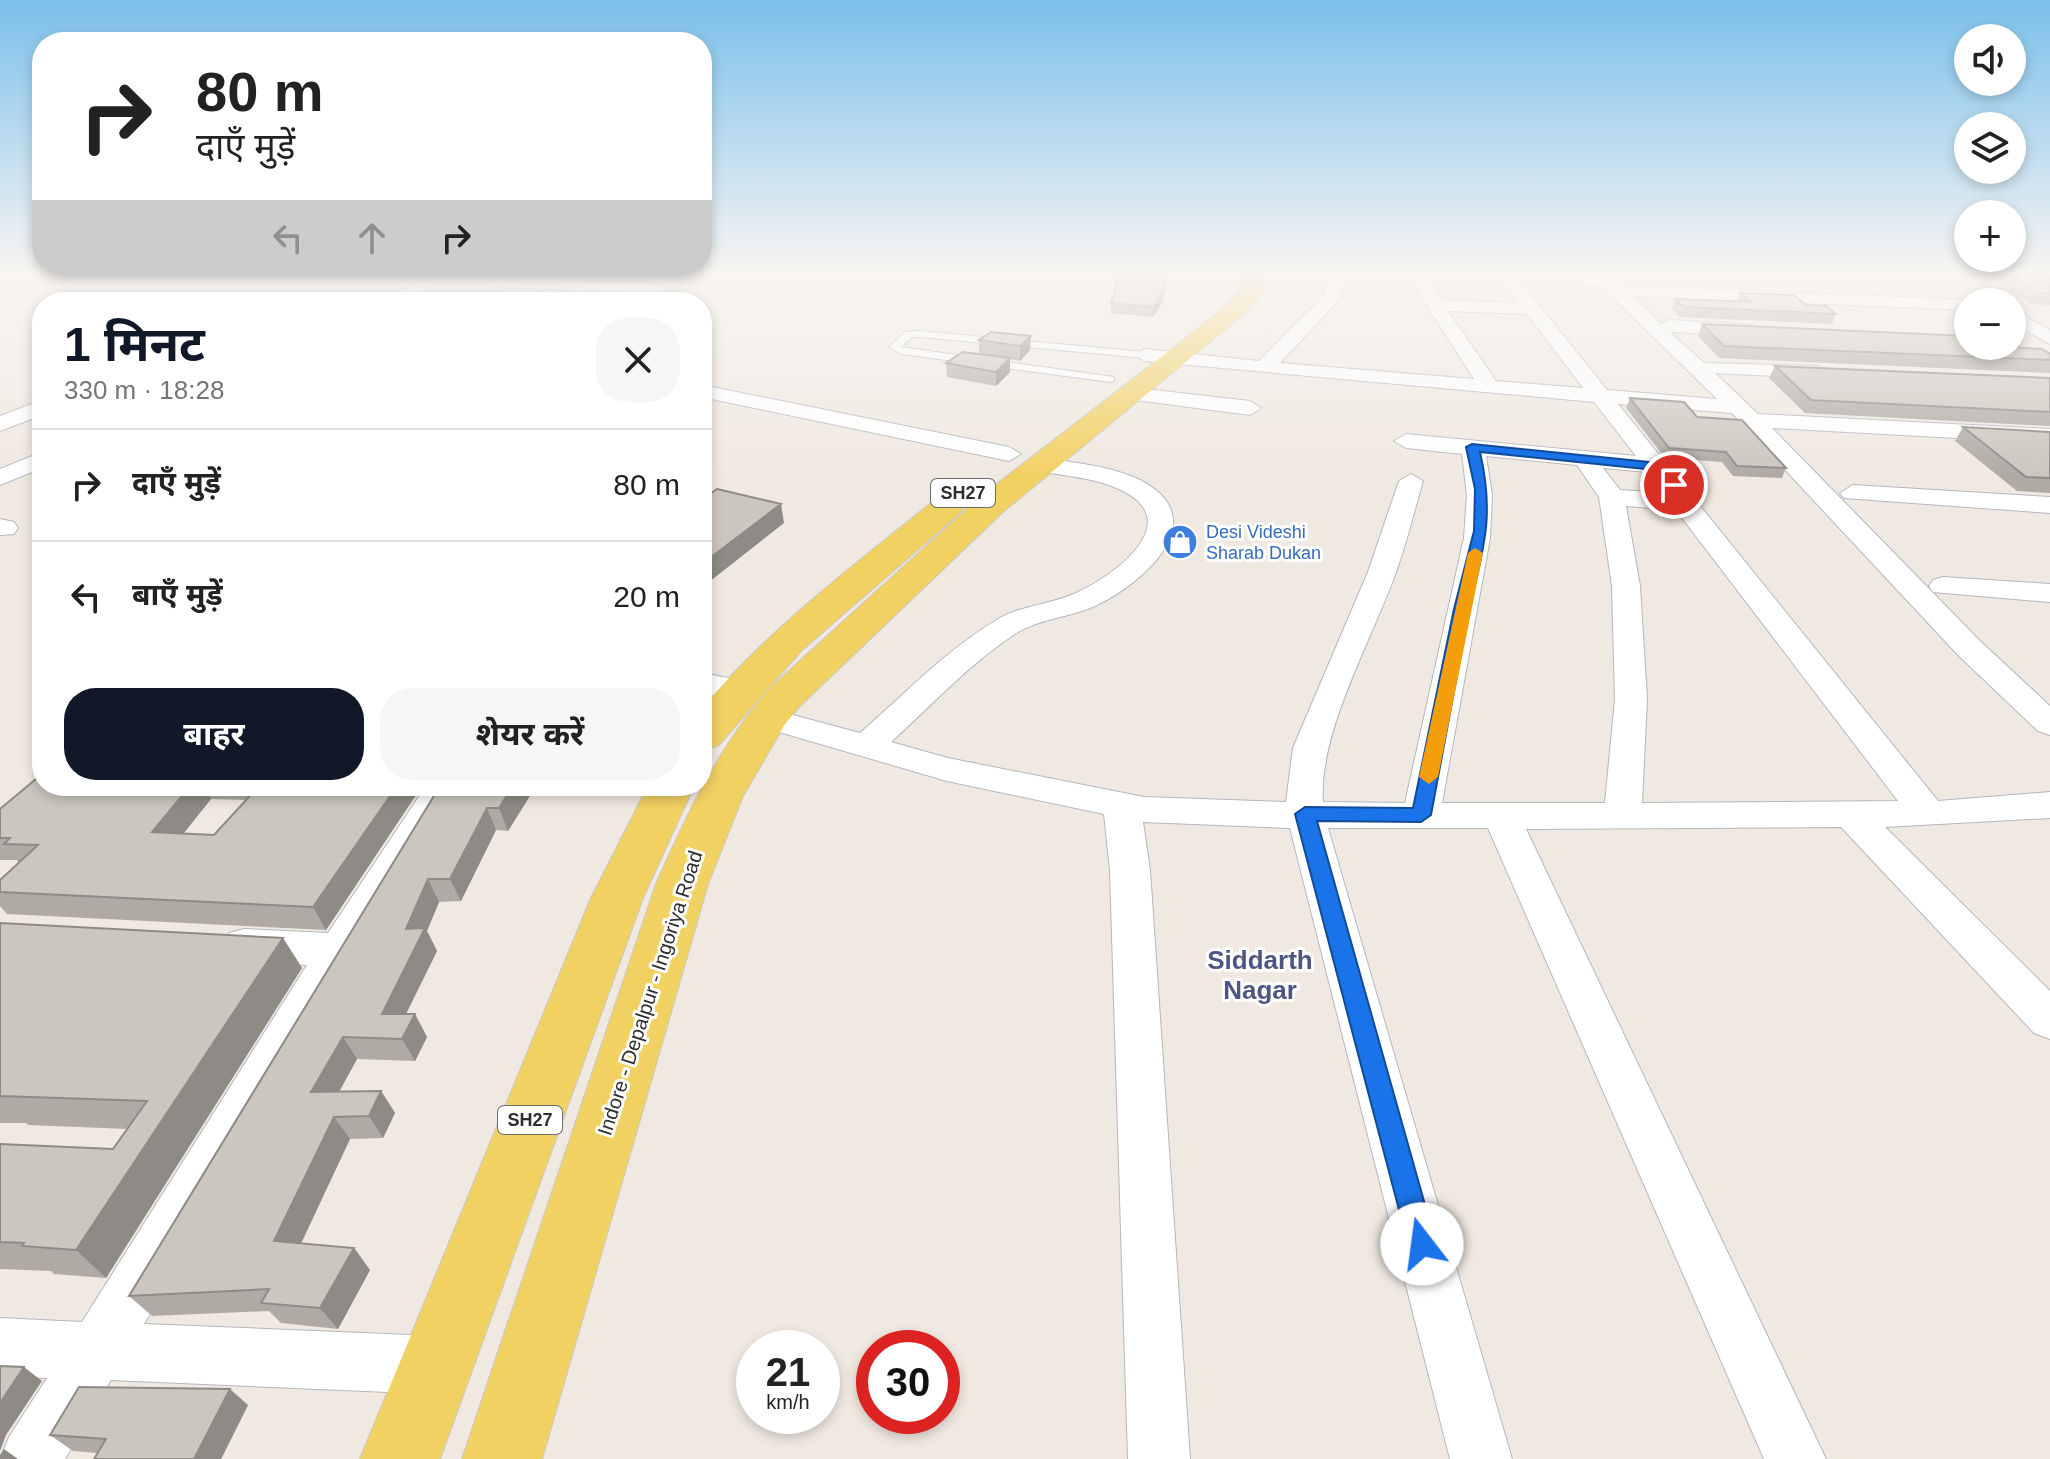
<!DOCTYPE html>
<html lang="hi">
<head>
<meta charset="utf-8">
<style>
	:root { --surface:#fff; --page:#f6f6f6; --text:#222; --muted:#767676; --line:#e0e0e0; --accent:#111827 }
	body { margin:0; font-family:Helvetica,"Noto Sans Devanagari",sans-serif; background:var(--page); color:var(--text); height:100vh; display:flex; flex-direction:column; font-size:30px; white-space:nowrap }
	* { box-sizing:border-box; margin:0 }
	p { font-size:26px; color:var(--muted) }
	.icon { flex:none; width:44px; height:44px; fill:none; stroke:currentColor; stroke-width:2; stroke-linecap:round; stroke-linejoin:round }
	.map { position:relative; flex:1; overflow:hidden }
	.details { position:absolute; left:32px; top:292px; width:680px; height:504px; display:flex; flex-direction:column; background:var(--surface); border-radius:32px; box-shadow:0 4px 12px #0003 }
	.details>* { flex:none }
	.guide { position:absolute; left:32px; top:32px; width:680px; height:244px; border-radius:32px; box-shadow:0 4px 12px #0003; background:#fff; color:var(--text); overflow:hidden }
	.controls { position:absolute; left:1954px; top:24px; display:grid; gap:16px }
	.controls a { display:grid; place-items:center; width:72px; height:72px; border-radius:50%; background:var(--surface); box-shadow:0 4px 12px #0003; font-size:40px }
	.speed { position:absolute; left:736px; top:1330px; display:flex; gap:16px; font-size:40px; font-weight:700; text-align:center }
	.speed>* { display:grid; place-content:center; width:104px; height:104px; border-radius:50%; background:var(--surface); box-shadow:0 4px 12px #0003; line-height:1 }
	.speed small { font-size:20px; font-weight:400 }
	.speed .limit { border:12px solid #d22; background:#fff; color:#111 }
	.pin { position:absolute; display:grid; place-items:center; width:68px; height:68px; color:#fff; margin:-34px; border:4px solid #fff; border-radius:50%; box-shadow:0 2px 8px #0007 }
	.me { position:absolute; width:88px; margin:-44px; rotate:345deg; stroke-linejoin:round; filter:drop-shadow(0 0 6px #0008) }
	.turn { display:flex; align-items:center; gap:28px; height:168px; padding:0 32px; font-size:36px }
	.turn .icon { width:104px; height:104px; stroke-width:2.5 }
	.turn b { display:block; font-size:56px; line-height:68px }
	.lanes { display:flex; align-items:center; height:76px; padding:0 32px; background:#0003; justify-content:center; gap:40px; direction:ltr }
	.lanes .off { opacity:.35 }
	.round { display:grid; place-items:center; flex:none; width:84px; height:84px; border-radius:32px; background:var(--page) }
	.summary { display:flex; align-items:center; justify-content:space-between; height:136px; padding:0 32px }
	h1 { font-size:48px; font-weight:700; line-height:60px; color:var(--accent) }
	.button { display:flex; gap:16px; margin-top:auto; padding:16px 32px }
	.button a { flex:1; height:92px; border-radius:32px; background:var(--accent); color:#fff; font-size:32px; font-weight:700; line-height:92px; text-align:center }
	.button a+a { background:var(--page); color:var(--text) }
	ul { padding:0; list-style:none }
	li { display:flex; align-items:center; gap:24px; height:112px; padding:0 32px; border-top:2px solid var(--line) }
	li div { flex:1 }
	li b { display:block; font-size:30px }
	li em { font-style:normal }
	.map>svg:first-child { display:block }
	.lines { fill:none; stroke-linecap:round; stroke-linejoin:round }
	.lane-casing { stroke:#b4b7c1; stroke-width:2 }
	.street-casing { stroke:#b4b7c1; stroke-width:2 }
	.primary-casing { stroke:#c9c9c9; stroke-width:2 }
	.lane { fill:#fff; fill-rule:evenodd }
	.street { fill:#fff; fill-rule:evenodd }
	.primary { fill:#f2d163; fill-rule:evenodd }
	.wall { fill:#afaba4; fill-rule:evenodd }
	.shaded-wall { fill:#8e8b86 }
	.building { fill:#cbc7bf; stroke:#8e8b86; stroke-width:2 }
	.route { fill:#1a73e8; stroke:#114b97; stroke-width:2 }
	.slow { fill:#f59e0b }
	.labels { text-anchor:middle; stroke-width:6; stroke-linejoin:round; paint-order:stroke }
	.shield { fill:#fff; stroke:#6d6d6d; stroke-width:2 }
	.shield-label { font-size:18px; font-weight:bold; fill:#2e2e2e }
	.far-shop-label { font-size:18px; fill:#366cbe; stroke:#fff; text-anchor:start }
	.street-label { font-size:20px; fill:#2e2e2e; stroke:#fff }
	.near-neighbourhood-label { font-size:26px; font-weight:bold; fill:#4d5680; stroke:#fff }
</style>
</head>
<body>
<div class="map">
<svg width="2050" height="1459" viewBox="0 0 2050 1459">
	<rect width="100%" height="100%" fill="#efe9e1"/>
	<g class="lines">
		<defs>
			<path id="lane" d="M920,331L1145,352L1150,355L1145,358L920,337H912L901,347L1114,377V381L1110,382L901,354L889,347L905,332Z"/>
			<path id="street" d="M432,271H452L406,302H385Z
				M1321,271H1338L1345,283L1337,302L1280,363L1474,379L1424,301L1409,271H1426L1441,300L1519,303L1500,279L1456,276L1448,271L1589,275L1587,271H1605L1620,285L1968,300L1975,302H1968V310L1632,296L1661,324L1669,320L1755,325L1757,329L1748,335L1670,332L1704,363L1818,366L1828,372L1818,378L1715,373L1758,414L2050,429V443L1772,428L1980,641L2050,706V735L2038,731L1958,655L1732,413L1618,404L1938,801L2050,792V818L1885,827L2050,991V1039L2034,1033L1841,827L1526,829L1826,1459H1764L1488,828H1328L1512,1459H1450L1290,828L1143,822L1150,870L1190,1459H1128L1110,870L1104,814L947,781L755,725L750,718L755,711L767,708L860,733C904,695 945,651 995,621C1020,605 1050,605 1076,593C1118,574 1191,518 1114,487C1087,476 1058,476 1031,469L1027,464L1039,457C1072,463 1109,465 1140,480C1216,519 1144,583 1095,606C1069,618 1040,618 1015,634C969,664 932,705 891,742L948,758L1144,797L1286,802L1293,748L1368,572L1399,481L1411,474L1423,481C1414,512 1406,545 1395,575C1371,641 1318,734 1323,802L1405,803L1464,538L1467,495L1462,454L1406,448L1394,441L1406,434L1636,456L1594,402L1145,361L1135,355L1145,349L1259,361L1323,296L1327,283ZM1519,280L1601,286L1717,399L1607,390ZM1448,311L1527,314L1583,388L1496,381ZM1486,456L1577,465L1599,497L1612,586L1615,699L1605,803H1442L1490,538L1492,495ZM1603,468L1647,472L1664,493L1620,490ZM1626,506L1676,510L1898,801L1642,803L1647,699L1640,586Z
				M501,278L658,283L667,288L658,293L495,287V279Z
				M2012,309L2050,330V344L2012,323Z
				M702,385L1009,447L1021,454L1009,461L702,397Z
				M1128,387L1250,401L1261,408L1250,415L1120,398L1117,393Z
				M42,400V415L0,431V416Z
				M42,452V468L0,485V469Z
				M1853,485L2050,497V513L1844,498L1840,493Z
				M0,519L14,522L18,528L14,534L0,535Z
				M1943,577L2050,584V602L1933,592L1929,586L1933,580Z
				M702,673L749,682L754,689L749,696L738,699L702,693Z
				M426,786H462L354,962L144,1324L435,1336L455,1345L464,1365L455,1385L435,1394L111,1380L65,1459H0L9,1437L47,1378L0,1376V1318L82,1322L307,965L244,961L229,957L223,945L229,933L244,929L328,933Z"/>
			<path id="primary" d="M1244,271H1266L1262,292L1245,313L1004,511L800,706L785,724L743,796L708,884L542,1459H462L656,884C687,814 719,746 770,688L980,497L1218,313L1239,291Z
				M948,496L960,499L965,506L960,513L801,651L718,746L702,750V708C770,628 855,564 936,499Z
				M648,786H694L643,898L440,1459H360L591,898Z"/>
		</defs>
		<use href="#lane" class="lane-casing"/>
		<use href="#street" class="street-casing"/>
		<use href="#primary" class="primary-casing"/>
		<use href="#lane" class="lane"/>
		<use href="#street" class="street"/>
		<use href="#primary" class="primary"/>
	</g>
	<path class="wall" d="M1133,271H1170L1166,291H1164L1163,301L1153,317L1111,313V303L1133,274Z
		M1980,271H2050V305L2031,304Z
		M1740,293L1806,305L1836,314L1832,324L1680,317L1672,309L1675,299L1737,301Z
		M1702,324L2021,348L2050,354V373L1719,358L1698,336Z
		M1031,336L1030,350L1020,361L1010,359V372L996,386L947,377L946,363L979,354V340Z
		M1775,366L2050,378V426L1805,413L1769,378Z
		M1630,398L1697,417L1786,468L1782,478L1733,476L1722,462L1665,458L1626,408Z
		M1963,427L2050,432V493L2017,491L1955,441Z
		M42,786H422L326,930L7,914L0,906V880L19,863L17,860H0V809ZM211,799L246,800L214,835L183,834Z
		M440,786H536L508,831L496,830L461,901L439,902L427,931L437,951L406,1014L427,1037L415,1061L357,1059L339,1091H381L395,1113L383,1138L350,1139L301,1244L354,1248L370,1270L338,1329L281,1323L269,1311L152,1316L129,1296Z
		M0,923L283,938L302,968L106,1278L54,1274L51,1271L0,1269V1144L113,1149L128,1129L28,1125L26,1123H0Z
		M248,1405L221,1459H94L98,1453L73,1451L50,1435Z"/>
	<path class="shaded-wall" d="M1164,290L1163,301L1153,317L1154,307Z
		M1031,336L1030,350L1020,361V346Z
		M1010,358V372L996,386V372Z
		M781,504L784,523L709,582L710,587L702,593V564Z
		M190,786H203L211,799L167,854L152,832Z
		M397,786H422L326,930L313,907Z
		M513,786H536L508,831L499,808Z
		M487,808L496,830L461,901L450,879Z
		M428,879L439,902L427,931L437,951L395,1036L382,1014L406,929Z
		M283,938L302,968L106,1278L76,1250Z
		M415,1014L427,1037L415,1061L402,1039Z
		M343,1037L357,1059L327,1114L311,1092Z
		M381,1091L395,1113L383,1138L369,1116Z
		M334,1117L350,1139L292,1262L274,1241Z
		M354,1248L370,1270L338,1329L320,1308Z
		M24,1367L42,1381L6,1435L0,1451V1403Z
		M230,1389L248,1405L221,1459H194Z
		M4,1449L18,1459H0V1455Z"/>
	<path class="building" d="M1133,271H1169L1167,281H1164V290L1154,307L1111,303L1119,276L1133,274Z
		M2003,271H2050V293H2037Z
		M1740,293L1794,295L1806,305L1826,306L1836,314L1684,307L1675,299L1750,302Z
		M1702,324L1968,336V346H2012V342L2021,348L2042,349L2050,354V360L1724,346Z
		M991,332L1031,336L1020,346L979,340Z
		M963,352L1010,358L996,372L946,363Z
		M1775,366L2050,378V412L1811,400Z
		M1630,398L1684,402L1697,417L1742,420L1786,468L1737,466L1726,452L1669,448Z
		M1963,427L2050,432V478L2026,477Z
		M717,489L781,504L702,564V499Z
		M42,774V786H190L152,832L214,835L259,786H397L313,907L0,892V880L38,845L4,844L10,838H0V809Z
		M440,786H513L499,808H487L450,879H428L406,929L425,928L382,1014H415L402,1039L343,1037L311,1092L381,1091L369,1116L334,1117L274,1241L354,1248L320,1308L261,1303L269,1289L129,1296Z
		M0,923L283,938L76,1250L22,1246L24,1243L0,1242V1144L113,1149L147,1101L0,1096Z
		M0,1366L24,1367L0,1403Z
		M79,1387L230,1389L194,1459H94L106,1439L50,1435Z"/>
	<linearGradient id="sky" x2="0" y2="1"><stop stop-color="#7abfeb"/><stop offset="0.57" stop-color="#f8f5f2"/><stop offset="1" stop-color="#f8f5f2" stop-opacity="0"/></linearGradient>
	<rect width="2050" height="476" fill="url(#sky)"/>
	<path class="route" d="M1472,444L1659,463L1680,485L1669,488L1655,470L1480,452C1497,526 1479,557 1466,627C1454,690 1443,753 1431,815L1421,822L1317,821L1436,1244L1432,1254L1422,1258L1412,1254L1408,1244L1295,814L1305,807L1413,808L1454,609L1474,531L1475,489L1466,447Z"/>
	<path class="slow" d="M1475,548L1483,553L1438,777L1429,784L1419,777L1468,553Z"/>
	<defs>
		<symbol id="shop-disc" viewBox="-11 -11 22 22"><circle r="9.5" fill="#3f7fe0" stroke="#fff"/><path d="M-5-2.5h2.3a2.7 3.5 0 0 1 5.4 0H5L5.5 6h-11ZM-1.5-2.5h3a1.5 2.3 0 0 0-3 0Z" fill="#fff"/></symbol>
	</defs>
	<g fill-rule="evenodd">
		<use href="#shop-disc" x="1160" y="522" width="40" height="40"/>
	</g>
	<g class="labels">
		<g class="shield">
			<rect x="931" y="479" width="64" height="28" rx="6"/>
			<rect x="498" y="1106" width="64" height="28" rx="6"/>
		</g>
		<g class="shield-label">
			<text x="963" y="499">SH27</text>
			<text x="530" y="1126">SH27</text>
		</g>
		<g class="far-shop-label">
			<text x="1206" y="538">Desi Videshi<tspan x="1206" dy="21">Sharab Dukan</tspan></text>
		</g>
		<g class="street-label">
			<text transform="translate(650 993) rotate(-72)" y="7">Indore - Depalpur - Ingoriya Road</text>
		</g>
		<g class="near-neighbourhood-label">
			<text x="1260" y="969">Siddarth<tspan x="1260" dy="30">Nagar</tspan></text>
		</g>
	</g>
</svg>
<div class="controls">
<a><svg class="icon" aria-label="sound" viewBox="0 0 24 24"><path d="M4 9h4l5-4v14l-5-4H4zM17 9q2 3 0 6"/></svg></a>
<a><svg class="icon" aria-label="layers" viewBox="0 0 24 24"><path d="M12 4l9 5-9 5-9-5zM3 14l9 5 9-5"/></svg></a>
<a>+</a>
<a>−</a>
</div>
<div class="speed"><div>21<small>km/h</small></div><div class="limit">30</div></div>
<div class="pin" style="left:1674px;top:485px;background:#d93025"><svg class="icon" aria-label="arrive" viewBox="0 0 24 24"><path d="M6 21V4h12l-3 4 3 4H6"/></svg></div>
<svg class="me" style="left:1422px;top:1244px" viewBox="-20 -20 40 40"><circle r="19" fill="#fff"/><path d="M0-13L10 11 0 6-10 11z" fill="#1a73e8"/></svg>
<div class="guide">
<div class="turn"><svg class="icon" aria-label="right" viewBox="0 0 24 24"><path d="M7 20v-9h11M14 6l5 5-5 5"/></svg><div><b>80 m</b>दाएँ मुड़ें</div></div>
<div class="lanes"><svg class="icon off" aria-label="left" viewBox="0 0 24 24"><path d="M17 20v-9H6M10 6l-5 5 5 5"/></svg><svg class="icon off" aria-label="ahead" viewBox="0 0 24 24"><path d="M12 20V5M6 11l6-6 6 6"/></svg><svg class="icon" aria-label="right" viewBox="0 0 24 24"><path d="M7 20v-9h11M14 6l5 5-5 5"/></svg></div>
</div>
<section class="details">
<div class="summary"><div><h1>1 मिनट</h1><p>330 m · 18:28</p></div><a class="round"><svg class="icon" aria-label="close" viewBox="0 0 24 24"><path d="M6 6l12 12M18 6L6 18"/></svg></a></div>
<ul>
<li><svg class="icon" aria-label="right" viewBox="0 0 24 24"><path d="M7 20v-9h11M14 6l5 5-5 5"/></svg><div><b>दाएँ मुड़ें</b></div><em>80 m</em></li>
<li><svg class="icon" aria-label="left" viewBox="0 0 24 24"><path d="M17 20v-9H6M10 6l-5 5 5 5"/></svg><div><b>बाएँ मुड़ें</b></div><em>20 m</em></li>
</ul>
<div class="button"><a>बाहर</a><a>शेयर करें</a></div>
</section>
</div>
</body>
</html>
